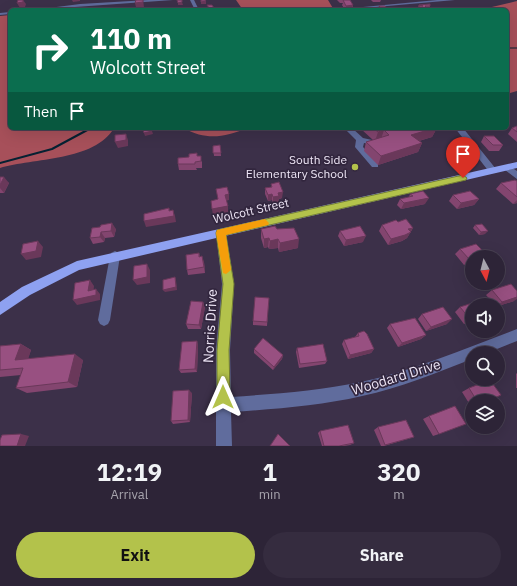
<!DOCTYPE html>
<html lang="en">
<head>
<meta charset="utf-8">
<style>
	:root { --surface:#2d2437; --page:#352c3f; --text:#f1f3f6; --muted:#a7a4ad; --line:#484152; --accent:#b3c24b }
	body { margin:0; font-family:"IBM Plex Sans",sans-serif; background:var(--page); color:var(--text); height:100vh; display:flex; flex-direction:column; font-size:15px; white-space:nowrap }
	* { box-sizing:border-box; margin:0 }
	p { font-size:13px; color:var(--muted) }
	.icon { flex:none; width:22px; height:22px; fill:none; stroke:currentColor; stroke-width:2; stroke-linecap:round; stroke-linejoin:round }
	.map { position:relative; height:446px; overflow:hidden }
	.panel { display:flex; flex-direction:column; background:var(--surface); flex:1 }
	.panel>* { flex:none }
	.top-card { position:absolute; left:8px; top:8px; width:501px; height:122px; border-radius:6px; box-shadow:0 4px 16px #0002,0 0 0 1px var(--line); background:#0b6e4f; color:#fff; overflow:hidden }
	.needle { width:26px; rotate:173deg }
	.tools { position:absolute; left:465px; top:250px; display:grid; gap:8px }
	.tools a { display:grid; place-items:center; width:40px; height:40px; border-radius:50%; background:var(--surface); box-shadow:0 4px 16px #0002,0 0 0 1px var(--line); font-size:20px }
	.pin { position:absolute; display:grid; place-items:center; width:34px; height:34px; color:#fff; margin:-41px -17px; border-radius:50% 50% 50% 0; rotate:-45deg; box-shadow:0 0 4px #0007 }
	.pin .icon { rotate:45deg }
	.me { position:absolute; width:44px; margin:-22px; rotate:0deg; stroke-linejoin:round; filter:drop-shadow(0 0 3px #0008) }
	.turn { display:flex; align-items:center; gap:14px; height:84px; padding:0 16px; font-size:18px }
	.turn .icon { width:52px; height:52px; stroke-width:2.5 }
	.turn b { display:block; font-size:28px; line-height:34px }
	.then { display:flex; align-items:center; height:38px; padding:0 16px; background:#0003; gap:8px; font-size:15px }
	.eta { display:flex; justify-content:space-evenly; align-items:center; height:68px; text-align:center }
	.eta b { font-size:24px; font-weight:700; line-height:28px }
	.button { display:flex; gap:8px; margin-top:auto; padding:8px 16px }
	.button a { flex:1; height:46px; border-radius:24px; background:var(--accent); color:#111; font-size:16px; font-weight:700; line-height:46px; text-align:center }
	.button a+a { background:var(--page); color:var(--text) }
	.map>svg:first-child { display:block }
	.forest { fill:#a7505a }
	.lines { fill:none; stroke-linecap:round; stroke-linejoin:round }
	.stream-far1 { stroke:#052132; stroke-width:1 }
	.stream { stroke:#052132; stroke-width:2 }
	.minor { fill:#606c9d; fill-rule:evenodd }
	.major { fill:#8ea1f1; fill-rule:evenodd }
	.wall { fill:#83456f }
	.shaded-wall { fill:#6a385a }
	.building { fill:#985081; stroke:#6a385a }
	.route { fill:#b3c24b; stroke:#747e31 }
	.slow { fill:#f59e0b }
	.poi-dot { fill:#b3c24b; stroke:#32263e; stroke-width:1.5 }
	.labels { text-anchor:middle; stroke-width:3.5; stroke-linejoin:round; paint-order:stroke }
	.poi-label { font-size:12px; fill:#ede5f5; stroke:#32263e; text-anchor:end }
	.street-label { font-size:12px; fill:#ede5f5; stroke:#32263e }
	.near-street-label { font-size:14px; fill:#ede5f5; stroke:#32263e }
</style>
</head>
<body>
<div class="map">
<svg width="517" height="446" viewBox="0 0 517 446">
	<rect width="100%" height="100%" fill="#3c3049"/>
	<path class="forest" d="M236,0H328L334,10H243Z
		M517,1V91L510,93L507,92V10H479Z
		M10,15V128H114C95,161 33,158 0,168V16Z
		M183,128H249C223,137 208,141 183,128Z"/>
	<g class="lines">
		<path class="stream-far1" d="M507,48H517"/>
		<path class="stream" d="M0,163L52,149L91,128"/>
		<path class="minor" d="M148,0H173L33,10L80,4Z
			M190,0H194L199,10H195Z
			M437,0H455L365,8L363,7Z
			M10,12V14L0,15V13Z
			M344,128H352L363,138L381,142V146L364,143L363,147L378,163V167H372L355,147L356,140Z
			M455,128H463L496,169L497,171L496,173H490Z
			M508,165L517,171V179L505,170L504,168L505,166Z
			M221,229L225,230L226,233L234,284L230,350L231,397C274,394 318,391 361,382C415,370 466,348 517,329V341L487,353H472V359C436,373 400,388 362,396C319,406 275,409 231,412L232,446H216V350L222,284L216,233L217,230Z
			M115,251L119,253L120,256L110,320L108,324L104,326L100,324L98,320L110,256L111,253Z"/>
		<path class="major" d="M517,162V168L79,270L30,295L0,315V302L22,287L77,261Z"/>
	</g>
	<path class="wall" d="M337,0H345L353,5V8L357,10H345L342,5L343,3H340Z
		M371,0H381L380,2H373Z
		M419,5L430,6L429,10H417Z
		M379,6L389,10H378Z
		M517,126V142L508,134L512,128Z
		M353,128H437L432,137L419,141L422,143L418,152L378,165L364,151L366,142L373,140L361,129L355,131Z
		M484,136L503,145L499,151H489L481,142Z
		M220,145L221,156H214L213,146Z
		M198,156L202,162V168H196L197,170H179L178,164Z
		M0,177L9,183L4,193H0Z
		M517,181V203L513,204L496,189L501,183Z
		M271,184L282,198L279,199L278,202L273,203L272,200L268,201L265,194V188L271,187Z
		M410,194L425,204L401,209L397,205L400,199L409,197Z
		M453,195L479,199L474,205L457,209L449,201Z
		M398,222L413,228L407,238L402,241L388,245L379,231L382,225Z
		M475,225L485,234L479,235L473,228Z
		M92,228L116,229L114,237L105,238L104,242L93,244L90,238Z
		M261,229H277L298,248L279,252L278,248L269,249L268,247L264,248L261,238Z
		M340,231L363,242L344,246L338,236Z
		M460,249L486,254L483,257H472V263L464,265L455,254Z
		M199,253L200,257L204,262L205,273L188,275L187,270Z
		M492,290L514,301L498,306V305H495L486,295Z
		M269,298L267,326L253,325V321Z
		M203,302L205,307L201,329H188L186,324Z
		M472,305V321L464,324L455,312L460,307Z
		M422,314L447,324L426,331L418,319Z
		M390,324L426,335L421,339L398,347L387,328Z
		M358,333L374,349L371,353L348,359L342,344L344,340L355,337Z
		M197,341L198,346L197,372L181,373L179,370Z
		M21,344L31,350L28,358L83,360L77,387L27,393L16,388L21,375L0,377V346Z
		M297,348L327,361L325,364L299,368L296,352Z
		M254,349L283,355L282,359L273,370L254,353Z
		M517,373V388H516V374Z
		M469,388L488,401H472V408L462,392Z
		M192,393L190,422L173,424L171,421Z
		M429,416L439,434L433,436L423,419Z
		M378,427L414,437L384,446H381L374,430Z
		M320,431L354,443L350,445L344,446H322L318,433Z"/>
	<path class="shaded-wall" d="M23,0L26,4L25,7L20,8L17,3Z
		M72,0H80V1L73,2Z
		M143,0L144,7H136L135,3Z
		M206,1V4H201V2Z
		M182,2L183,5H178V3Z
		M353,5L352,10L350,8L349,10H345L346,6Z
		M209,8H214V10H209Z
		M356,128H362L361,129L355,131Z
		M435,128H437L432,137L408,144L411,135Z
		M384,130L381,139L375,141L378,132Z
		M152,131L153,134L145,136L144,133Z
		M126,134L128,140V146L118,148L115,142Z
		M422,143L418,152L378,165L381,156Z
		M4,177L9,183L4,193L0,188V185Z
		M283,192L282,198L279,199L278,202L273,203V197L278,193Z
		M229,194V200L226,201L225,195Z
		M272,194V200L268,201V195Z
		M429,198L425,204L401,209L404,203Z
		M479,199L474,205L457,209L461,203Z
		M517,200V203L513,204Z
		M228,206V212L213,215L212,209Z
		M169,208L171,214L173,210L175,216L176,222L146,227L144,221L169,211Z
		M112,223L116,229L114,237L111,231Z
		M413,228L407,238L402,241L388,245L391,239L408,229Z
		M488,231L485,234L479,235L481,232Z
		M101,232L105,238L104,242L100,237Z
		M366,236L363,242L344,246L346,240Z
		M269,238L268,247L264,248V239Z
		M278,239V248L269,249L270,241Z
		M299,239L298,248L279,252L280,243Z
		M38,241L43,247L41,257L26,260L21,254Z
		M486,254L483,257H477Z
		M202,256L204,262L205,273L204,267Z
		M469,259H472V263L464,265Z
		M147,264L150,270V283L137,285L133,280Z
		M175,277L176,280L177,290L165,292L163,290Z
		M90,280L94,286L93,296L96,289L100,294V300L77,305L73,300L88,291Z
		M517,297V299L514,301L498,306V305L502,302Z
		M203,302L205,307L201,329L199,325Z
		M452,319L447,324L426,331L431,327Z
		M470,319H472V321L464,324Z
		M426,335L421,339L398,347L402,343Z
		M197,341L198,346L197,372L195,369Z
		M21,344L31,350L26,366L15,360Z
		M374,349L371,353L348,359L350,355Z
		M75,354L83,360L77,387L68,382Z
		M283,355L282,359L273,370L274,367Z
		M189,390L192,393L190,422L188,420Z
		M21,434L29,436L25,446H17Z"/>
	<path class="building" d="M18,0H23V2L17,3Z
		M136,0H143V2L135,3Z
		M177,0H182V2L178,3Z
		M201,0H205L206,1L201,2Z
		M343,0H350L353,5L346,6Z
		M430,4V6H425L427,8H421L418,6H423L419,5Z
		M207,5H212L214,8H209Z
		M379,6H385L389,10H382Z
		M350,8H356L357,10H351Z
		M517,126V132L512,128Z
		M151,128L152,131L144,133L143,130Z
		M373,128H435L411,135L422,143L381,156L366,142L389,135L384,130L378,132Z
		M126,134V140L115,142V135Z
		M484,136H494L503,145H493Z
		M220,145L221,153H213V146Z
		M197,153V156H201V161L195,162V164H178V158L189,157V154Z
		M0,177H4L0,185Z
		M515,180L517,181V197L501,183Z
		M279,182L283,192L278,193L279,196L273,197L272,194L268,195L265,188L272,187L271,184Z
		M227,187L229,194L225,195L228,206L212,209L211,201L218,199L216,189Z
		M423,191L429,198L404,203L400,199L413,196L410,194Z
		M470,191L479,199L461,203L453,195Z
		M169,208V211L173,210L174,216L144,221V214Z
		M406,219L413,228L408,229L411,232L405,235L391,239L382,225L396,220L398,222Z
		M112,223L111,231L101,232L100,237L90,238L92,228L100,227L101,225Z
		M482,224L488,231L481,232L475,225Z
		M275,226L277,229L294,228L299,239L280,243L278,239L270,241L269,238L264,239L261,229Z
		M360,226L366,236L346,240L340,231Z
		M38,241L36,251L21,254L23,244Z
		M476,244L486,254L477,257H472V259H469L460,249Z
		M199,253V257L202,256L204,267L187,270L186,255Z
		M147,264V277L133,280L134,266Z
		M175,277L176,287L163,290V280Z
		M90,280L88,291L96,289V295L73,300L75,283Z
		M511,284L517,291V297L502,302L492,290Z
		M255,297L269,298L267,322L253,321Z
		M482,300L486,305H472V319H470L460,307Z
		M191,301L203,302L199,325L186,324Z
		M443,307L452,319L431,327L422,314Z
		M415,318L426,335L402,343L390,324Z
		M364,331L367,334L374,349L350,355L344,340L359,336L358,333Z
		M263,338L283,355L274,367L254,349Z
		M197,341L195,369L179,370L182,342Z
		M21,344L15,360L75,354L68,382L16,388L23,368L0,370V346Z
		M323,344L327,361L300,364L297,348Z
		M490,380L501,395L488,401H477L469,388Z
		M189,390L188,420L171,421L173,391Z
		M455,406L466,424L439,434L429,416Z
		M406,420L414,437L385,445L378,427Z
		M348,425L354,443L339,446H324L320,431Z
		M21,434L17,446H0V440L2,435Z
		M278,434L290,446H270Z"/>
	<path class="route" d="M463,175L467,178L466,180L226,235L234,284L229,350L230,397L228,402L223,404L219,402L217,397V350L223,284L216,233L217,230Z"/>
	<path class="slow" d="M265,219L269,223L268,225L226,235L231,270L226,274L223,273L216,233L217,230Z"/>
	<circle class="poi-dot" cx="355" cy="167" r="4"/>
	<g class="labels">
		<g class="poi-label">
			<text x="347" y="164">South Side<tspan x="347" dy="14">Elementary School</tspan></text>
		</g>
		<g class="street-label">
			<text transform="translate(251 211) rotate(-13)" y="4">Wolcott Street</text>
		</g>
		<g class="near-street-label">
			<text transform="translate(210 326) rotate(-87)" y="5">Norris Drive</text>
			<text transform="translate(396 377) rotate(-17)" y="5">Woodard Drive</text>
		</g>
	</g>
</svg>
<div class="tools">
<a><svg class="needle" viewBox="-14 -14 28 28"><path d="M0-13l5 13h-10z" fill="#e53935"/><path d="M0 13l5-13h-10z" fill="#a7a4ad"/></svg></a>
<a><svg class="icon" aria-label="sound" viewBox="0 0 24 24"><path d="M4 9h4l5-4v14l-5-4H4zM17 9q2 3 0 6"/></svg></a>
<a><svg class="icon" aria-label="search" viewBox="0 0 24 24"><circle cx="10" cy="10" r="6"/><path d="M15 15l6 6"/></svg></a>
<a><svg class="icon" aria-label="layers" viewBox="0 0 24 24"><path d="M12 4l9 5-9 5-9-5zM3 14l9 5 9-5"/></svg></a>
</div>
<div class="pin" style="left:463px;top:178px;background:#d93025"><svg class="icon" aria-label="arrive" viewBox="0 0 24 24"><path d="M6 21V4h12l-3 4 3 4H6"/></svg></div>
<svg class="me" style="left:223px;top:397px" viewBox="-20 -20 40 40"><path d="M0-17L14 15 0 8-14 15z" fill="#b3c24b" stroke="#fff" stroke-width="4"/></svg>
<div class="top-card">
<div class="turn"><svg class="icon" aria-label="right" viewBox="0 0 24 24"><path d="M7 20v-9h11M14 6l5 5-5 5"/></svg><div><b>110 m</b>Wolcott Street</div></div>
<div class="then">Then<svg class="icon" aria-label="arrive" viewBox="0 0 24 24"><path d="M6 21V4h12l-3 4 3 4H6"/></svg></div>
</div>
</div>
<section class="panel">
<div class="eta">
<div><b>12:19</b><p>Arrival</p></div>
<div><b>1</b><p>min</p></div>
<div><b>320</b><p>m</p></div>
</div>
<div class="button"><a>Exit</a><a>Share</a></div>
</section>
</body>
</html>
